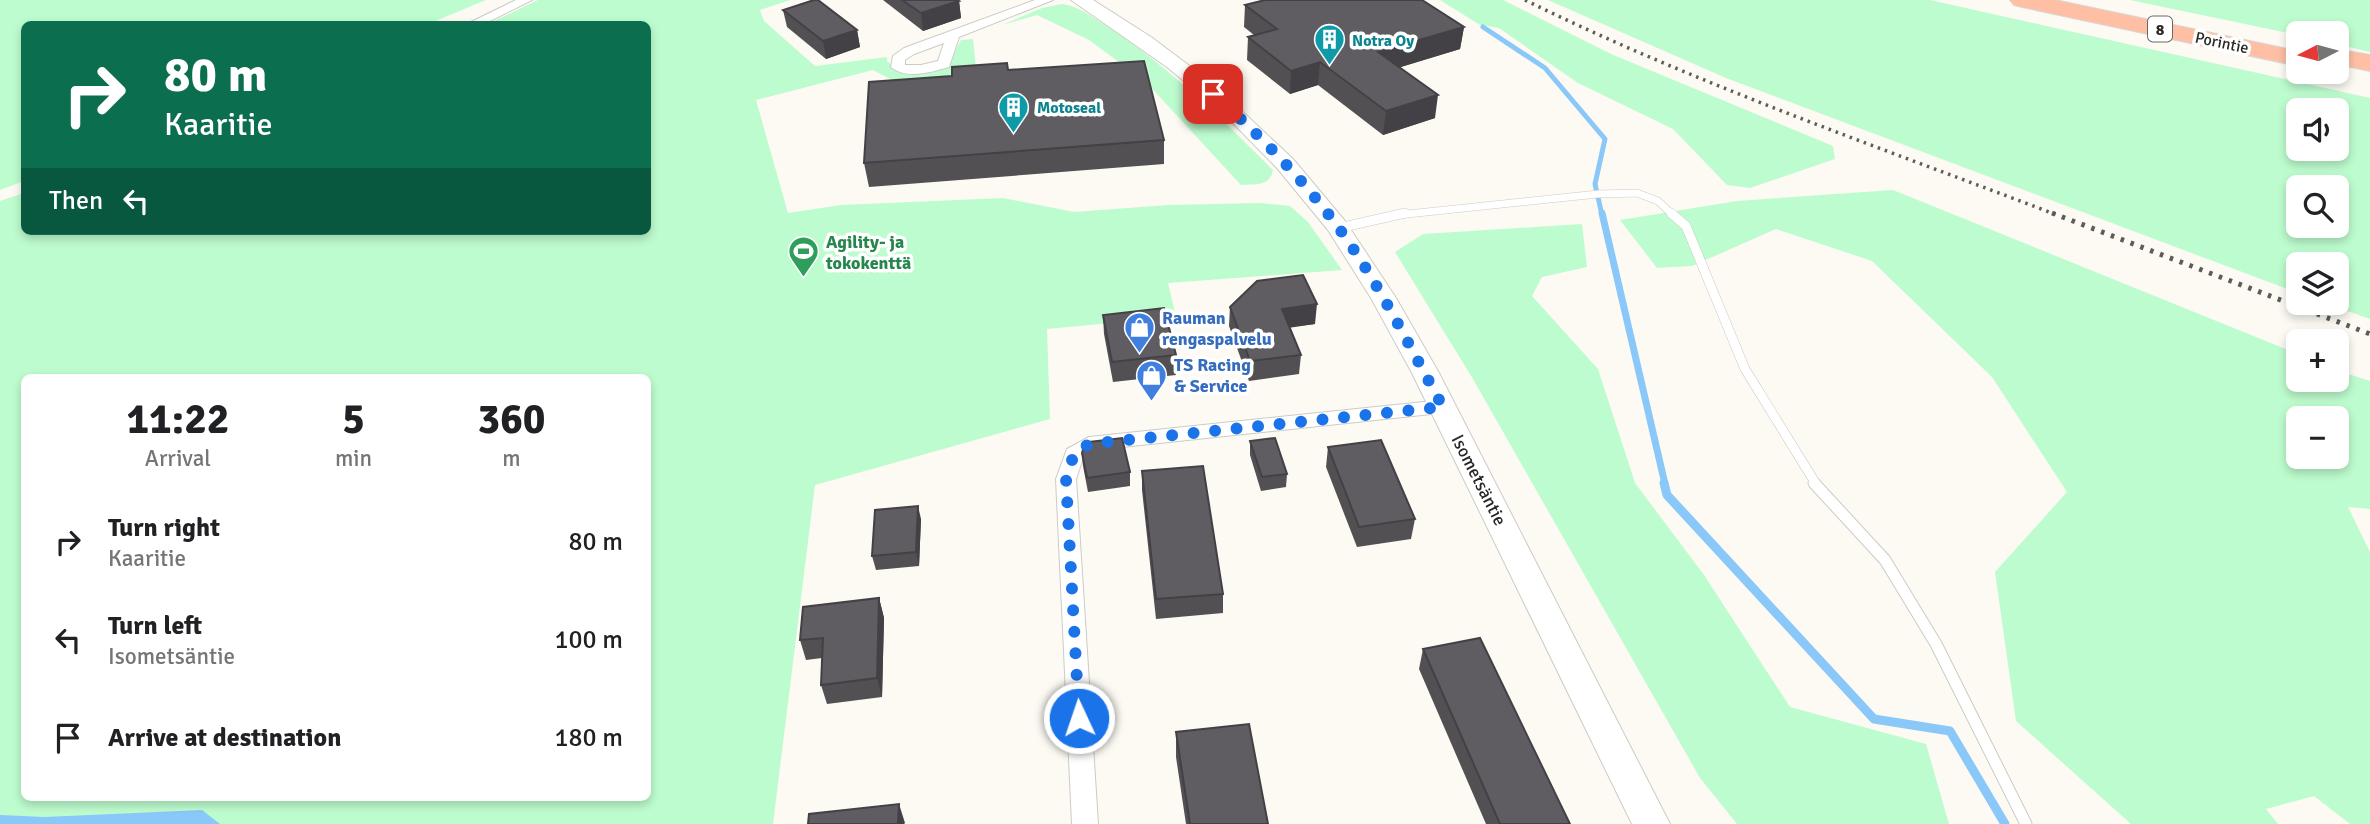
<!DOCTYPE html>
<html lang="en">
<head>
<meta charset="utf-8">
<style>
	:root { --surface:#fff; --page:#f2f2f2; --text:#202124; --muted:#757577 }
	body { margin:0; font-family:Signika,sans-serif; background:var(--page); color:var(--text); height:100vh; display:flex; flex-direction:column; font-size:26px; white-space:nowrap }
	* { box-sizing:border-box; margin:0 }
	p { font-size:23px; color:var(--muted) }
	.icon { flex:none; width:38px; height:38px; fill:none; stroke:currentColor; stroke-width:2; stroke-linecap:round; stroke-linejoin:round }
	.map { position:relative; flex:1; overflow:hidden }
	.side { position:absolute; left:21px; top:374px; width:630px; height:427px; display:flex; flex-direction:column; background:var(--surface); border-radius:10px; box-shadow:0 4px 10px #0003 }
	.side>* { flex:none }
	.top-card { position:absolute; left:21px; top:21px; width:630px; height:214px; border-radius:10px; box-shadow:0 4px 10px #0003; background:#0b6e4f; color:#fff; overflow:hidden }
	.needle { width:46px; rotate:264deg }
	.buttons { position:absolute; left:2286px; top:21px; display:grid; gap:14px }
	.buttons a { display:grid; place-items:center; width:63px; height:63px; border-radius:10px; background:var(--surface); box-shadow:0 4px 10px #0003; font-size:35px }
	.pin { position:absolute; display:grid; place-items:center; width:60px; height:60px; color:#fff; margin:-30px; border-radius:14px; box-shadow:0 4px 10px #0006 }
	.me { position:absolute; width:77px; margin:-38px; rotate:357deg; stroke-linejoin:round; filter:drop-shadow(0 0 5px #0008) }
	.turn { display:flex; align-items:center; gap:24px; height:147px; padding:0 28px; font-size:32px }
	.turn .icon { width:91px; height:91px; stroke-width:2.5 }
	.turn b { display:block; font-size:49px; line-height:60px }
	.then { display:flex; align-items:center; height:66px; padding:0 28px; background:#0003; gap:14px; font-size:26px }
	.eta { display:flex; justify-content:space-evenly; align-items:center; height:119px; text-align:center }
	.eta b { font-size:42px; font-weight:700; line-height:49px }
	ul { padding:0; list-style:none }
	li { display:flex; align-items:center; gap:21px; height:98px; padding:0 28px }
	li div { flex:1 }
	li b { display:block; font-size:26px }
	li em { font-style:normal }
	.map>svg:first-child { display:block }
	.green { fill:#bdfcce; fill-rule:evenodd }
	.water { fill:#89c8f8 }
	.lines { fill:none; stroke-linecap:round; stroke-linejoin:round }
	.stream-far2 { stroke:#89c8f8; stroke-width:5 }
	.stream-far1 { stroke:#89c8f8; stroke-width:7 }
	.stream { stroke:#89c8f8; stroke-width:9 }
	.lane-far2-casing { stroke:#cdcbc5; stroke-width:8 }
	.lane-far1-casing { stroke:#cdcbc5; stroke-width:10 }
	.lane-casing { stroke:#cdcbc5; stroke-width:13 }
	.street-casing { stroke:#cdcbc5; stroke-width:2 }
	.secondary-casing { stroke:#cdcbc5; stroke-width:2 }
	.highway-casing { stroke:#d8d8d8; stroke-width:2 }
	.lane-far2 { stroke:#fff; stroke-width:7 }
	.lane-far1 { stroke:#fff; stroke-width:9 }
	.lane { stroke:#fff; stroke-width:11 }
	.street { fill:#fff; fill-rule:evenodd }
	.secondary { fill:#fff; fill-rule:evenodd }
	.highway { fill:#febfa5; fill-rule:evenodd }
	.rail-far1 { stroke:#5d5c59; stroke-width:3.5; stroke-dasharray:2.5 5; stroke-linecap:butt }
	.rail { stroke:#5d5c59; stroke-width:5; stroke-dasharray:3.5 7; stroke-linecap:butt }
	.wall { fill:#535054 }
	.shaded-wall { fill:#434145 }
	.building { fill:#605d62; stroke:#434145; stroke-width:2 }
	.route { stroke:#1a73e8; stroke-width:12; stroke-dasharray:0 21.6 }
	.labels { text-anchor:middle; stroke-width:7; stroke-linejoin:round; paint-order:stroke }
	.shield { fill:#fff; stroke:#686866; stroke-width:2 }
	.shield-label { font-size:16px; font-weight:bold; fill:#282725 }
	.far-culture-label { font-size:16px; font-weight:bold; fill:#0d838f; stroke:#fff; text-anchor:start }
	.far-street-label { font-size:16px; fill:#282725; stroke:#fff }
	.leisure-label { font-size:18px; font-weight:bold; fill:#27864d; stroke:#fff; text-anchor:start }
	.shop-label { font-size:18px; font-weight:bold; fill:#366cbe; stroke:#fff; text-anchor:start }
	.street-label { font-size:18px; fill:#282725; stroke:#fff }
</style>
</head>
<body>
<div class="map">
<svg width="2370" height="824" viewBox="0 0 2370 824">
	<rect width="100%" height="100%" fill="#fcfaf3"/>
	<path class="green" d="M0,0H486L428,24H24V181L0,190Z
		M538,0H790L760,10L764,21L815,66L887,57V61C907,79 924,78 947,66L961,40L973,39L976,68L907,88L873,70L756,100L788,213L841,205L1003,198L1074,212L1168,205L1260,203L1290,206L1308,222L1342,270L1168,283L1176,317L1047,329L1050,419L815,485L773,824H0V201L24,193V231H648V24H488ZM24,378H648V798H24Z
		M1440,0H1503L1611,54L1833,146L1835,159L1750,188L1727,185L1673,129L1578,83L1499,28L1480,25Z
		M1548,0H1930L2370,98V319L2325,303H2336V264H2298V293L1726,78ZM2298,110H2336V149H2298ZM2298,187H2336V226H2298Z
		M2130,0H2370V52L2336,44V33L2298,35Z
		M1062,4C1077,6 1088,14 1100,22C1165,63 1219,116 1273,170C1270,187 1255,184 1241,185L1146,82L1089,40L1037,15L1002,25L1042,8Z
		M1893,190L2298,354V380H2336V370L2370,381V509L2348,507L2370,552V824H2350L2314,796L2266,809L2278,824H2131L2016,721L1995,572L2067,492L1992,377L1872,261L1776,229L1692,266L1657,268L1620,220L1737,201ZM2298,418H2336V457H2298Z
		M1582,224L1587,267L1542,277L1532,296L1598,369L1635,483L1704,575L1790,707L1926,744L1949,824H1737L1700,778L1473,379L1395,252L1423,234Z"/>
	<path class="water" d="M202,810L220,824H0V815L45,817Z"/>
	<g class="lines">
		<path class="stream-far2" d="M1483,27L1545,68L1605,139L1595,184L1602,215"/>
		<path class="stream-far1" d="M1602,213L1665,484"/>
		<path class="stream" d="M1664,483L1667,495L1874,719L1950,731L2005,824"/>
		<defs>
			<path id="lane-far2" d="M1398,215L1598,194L1637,193L1658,201L1673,215"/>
			<path id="lane-far1" d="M1671,213L1686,226L1745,369L1816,484
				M1339,228L1405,213"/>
			<path id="lane" d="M1814,483L1885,560L1936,644L2026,824"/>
			<path id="street" d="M516,0H532L484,24H467Z
				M1035,0H1053L959,37L949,67C931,72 907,80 891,67L893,56L904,48ZM944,43L938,61L921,65H905V60L914,54Z
				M1443,400L1450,402L1453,407L1450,412L1094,450L1083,458L1076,479L1098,824H1072L1056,479L1067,449L1089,437Z"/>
			<path id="secondary" d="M1071,0H1093L1151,37L1211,82L1293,159L1345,221L1396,298L1439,373L1670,824H1632L1412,373L1371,298L1328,230L1277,168L1225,115L1167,67Z"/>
			<path id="highway" d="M2010,0H2055L2298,51V66L2022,7L2014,5Z
				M2336,49L2370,55V71L2336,64Z"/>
		</defs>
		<use href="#lane-far2" class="lane-far2-casing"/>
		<use href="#lane-far1" class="lane-far1-casing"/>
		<use href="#lane" class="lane-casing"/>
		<use href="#street" class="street-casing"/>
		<use href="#secondary" class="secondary-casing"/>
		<use href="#highway" class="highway-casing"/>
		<use href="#lane-far2" class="lane-far2"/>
		<use href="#lane-far1" class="lane-far1"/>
		<use href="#lane" class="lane"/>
		<use href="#street" class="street"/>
		<use href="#secondary" class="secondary"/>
		<use href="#highway" class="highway"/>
		<path class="rail-far1" d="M1525,0C1696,84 1879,147 2057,215"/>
		<path class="rail" d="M2052,213L2370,334"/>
	</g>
	<path class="wall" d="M883,0H957L959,1L961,18L923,31Z
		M1245,5L1464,27L1460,49L1400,67L1435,118L1383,135L1318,85L1290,94L1247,60L1248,37L1254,35L1244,27Z
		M783,10L857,30L860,47L826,59L787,27Z
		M1008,70L1164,140V164L869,187L864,163L952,76Z
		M1230,307L1315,324L1289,327L1301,355L1299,374L1249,381L1229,326Z
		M1103,315L1176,355V375L1113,382L1104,334Z
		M1250,441L1287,474L1286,487L1261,491L1250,455Z
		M1328,447L1415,519L1411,539L1357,547L1326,467Z
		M1082,453L1130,472V486L1088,492L1083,466Z
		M1142,471L1223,594V613L1156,619L1142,490Z
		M921,519L919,566L876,570L872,556Z
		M879,598L884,618L882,697L827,704L821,685L822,658L806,660L800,640Z
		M1423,649L1570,824H1486L1419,669Z
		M1176,732L1268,824H1186L1176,757Z"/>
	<path class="shaded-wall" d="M959,1L961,18L923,31L921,13Z
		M1464,27L1460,49L1375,75L1378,52Z
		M857,30L860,47L826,59L823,41Z
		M1320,62L1318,85L1290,94L1291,71Z
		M1438,95L1435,118L1383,135L1386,111Z
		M1317,304L1315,324L1281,329L1282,309Z
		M918,506L921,519L919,566L916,552Z
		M879,598L884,618L882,697L877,678Z
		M899,804L905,823L904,824H898Z"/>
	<path class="building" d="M814,0H818L857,30L823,41L783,10Z
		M902,0H957L959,1L921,13Z
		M1265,0H1422L1464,27L1378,52L1438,95L1386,111L1320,62L1291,71L1248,37L1277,29L1245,5Z
		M1144,61L1164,140L864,163L869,82L952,76V67L1007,63L1008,70Z
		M1303,275L1317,304L1282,309L1301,355L1250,361L1230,307L1257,281Z
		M1164,308L1176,355L1112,362L1103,315Z
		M1122,438L1130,472L1087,478L1082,453L1084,446L1089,442Z
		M1275,438L1287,474L1262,477L1250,441Z
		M1381,440L1415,519L1359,527L1328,447Z
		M1203,466L1223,594L1156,599L1142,471Z
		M918,506L916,552L872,556L875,510Z
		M879,598L877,678L821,685L823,638L800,640L803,607Z
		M1480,638L1570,824H1500L1423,649Z
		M1249,724L1268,824H1190L1176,732Z
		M899,804L898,824H808L809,814Z"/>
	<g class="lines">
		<path class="route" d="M1079,718L1066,479L1074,454L1089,444L1443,407C1409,346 1379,283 1338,227C1302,178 1259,134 1213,94"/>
	</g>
	<defs>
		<symbol id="building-pin" viewBox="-11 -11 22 30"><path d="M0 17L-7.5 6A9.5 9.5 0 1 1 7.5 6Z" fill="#0f9aa8" stroke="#fff"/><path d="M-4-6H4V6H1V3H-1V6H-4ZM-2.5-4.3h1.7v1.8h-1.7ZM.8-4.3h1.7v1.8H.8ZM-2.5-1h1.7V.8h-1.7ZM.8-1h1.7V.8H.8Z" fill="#fff"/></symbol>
		<symbol id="stadium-pin" viewBox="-11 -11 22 30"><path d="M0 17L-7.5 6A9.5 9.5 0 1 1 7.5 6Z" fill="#2e9e5b" stroke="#fff"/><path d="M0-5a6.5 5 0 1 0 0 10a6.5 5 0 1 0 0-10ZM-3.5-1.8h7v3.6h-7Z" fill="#fff"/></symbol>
		<symbol id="shop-pin" viewBox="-11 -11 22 30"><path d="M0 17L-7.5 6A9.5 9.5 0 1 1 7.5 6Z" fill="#3f7fe0" stroke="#fff"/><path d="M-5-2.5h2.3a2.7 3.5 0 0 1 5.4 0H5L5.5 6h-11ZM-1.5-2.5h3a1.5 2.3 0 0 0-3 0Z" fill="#fff"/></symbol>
	</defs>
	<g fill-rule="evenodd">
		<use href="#building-pin" x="1312" y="22" width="35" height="47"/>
		<use href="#building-pin" x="996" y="90" width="35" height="47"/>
		<use href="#stadium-pin" x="786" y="234" width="35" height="47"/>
		<use href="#shop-pin" x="1122" y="310" width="35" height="47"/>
		<use href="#shop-pin" x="1134" y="358" width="35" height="47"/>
	</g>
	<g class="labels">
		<rect class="shield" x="2148" y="16.5" width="24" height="25" rx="5"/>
		<g class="shield-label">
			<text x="2160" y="35">8</text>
		</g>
		<g class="far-culture-label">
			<text x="1352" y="46">Notra Oy</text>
			<text x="1037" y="113">Motoseal</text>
		</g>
		<g class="far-street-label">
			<text transform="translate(2222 42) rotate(12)" y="6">Porintie</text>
		</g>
		<g class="leisure-label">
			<text x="826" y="248">Agility- ja<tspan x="826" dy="21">tokokenttä</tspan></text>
		</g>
		<g class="shop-label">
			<text x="1162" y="324">Rauman<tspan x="1162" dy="21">rengaspalvelu</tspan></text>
			<text x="1174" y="371">TS Racing<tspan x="1174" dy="21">&amp; Service</tspan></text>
		</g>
		<g class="street-label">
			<text transform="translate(1479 480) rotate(63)" y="6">Isometsäntie</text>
		</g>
	</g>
</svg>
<div class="buttons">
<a><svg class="needle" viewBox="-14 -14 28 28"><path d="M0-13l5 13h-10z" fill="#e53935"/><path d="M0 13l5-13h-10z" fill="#757577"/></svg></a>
<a><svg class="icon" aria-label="sound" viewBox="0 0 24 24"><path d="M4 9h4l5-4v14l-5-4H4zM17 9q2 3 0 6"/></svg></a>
<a><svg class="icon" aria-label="search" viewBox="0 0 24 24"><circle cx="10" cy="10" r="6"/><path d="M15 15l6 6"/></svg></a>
<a><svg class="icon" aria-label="layers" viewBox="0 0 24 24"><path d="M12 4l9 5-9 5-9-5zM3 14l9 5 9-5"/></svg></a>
<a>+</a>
<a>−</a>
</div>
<div class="pin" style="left:1213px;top:94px;background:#d93025"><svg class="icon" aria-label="arrive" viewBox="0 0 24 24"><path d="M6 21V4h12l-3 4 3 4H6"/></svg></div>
<svg class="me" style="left:1079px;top:718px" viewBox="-20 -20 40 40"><circle r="17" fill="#1a73e8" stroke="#fff" stroke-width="3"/><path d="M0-11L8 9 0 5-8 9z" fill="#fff"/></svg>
<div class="top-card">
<div class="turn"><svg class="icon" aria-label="right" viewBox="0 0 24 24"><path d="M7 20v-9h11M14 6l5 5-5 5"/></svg><div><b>80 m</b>Kaaritie</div></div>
<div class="then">Then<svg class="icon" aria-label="left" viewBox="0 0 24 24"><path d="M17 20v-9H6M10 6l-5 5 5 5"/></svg></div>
</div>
<section class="side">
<div class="eta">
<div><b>11:22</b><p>Arrival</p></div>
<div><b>5</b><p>min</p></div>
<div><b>360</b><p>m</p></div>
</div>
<ul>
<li><svg class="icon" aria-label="right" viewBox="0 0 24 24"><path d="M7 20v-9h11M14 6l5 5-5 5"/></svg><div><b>Turn right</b><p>Kaaritie</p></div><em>80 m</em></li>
<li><svg class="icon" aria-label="left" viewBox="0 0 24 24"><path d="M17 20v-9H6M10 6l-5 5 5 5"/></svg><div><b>Turn left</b><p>Isometsäntie</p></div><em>100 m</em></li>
<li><svg class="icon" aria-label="arrive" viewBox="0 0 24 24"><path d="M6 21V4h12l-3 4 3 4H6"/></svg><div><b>Arrive at destination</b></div><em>180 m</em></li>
</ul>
</section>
</div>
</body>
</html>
